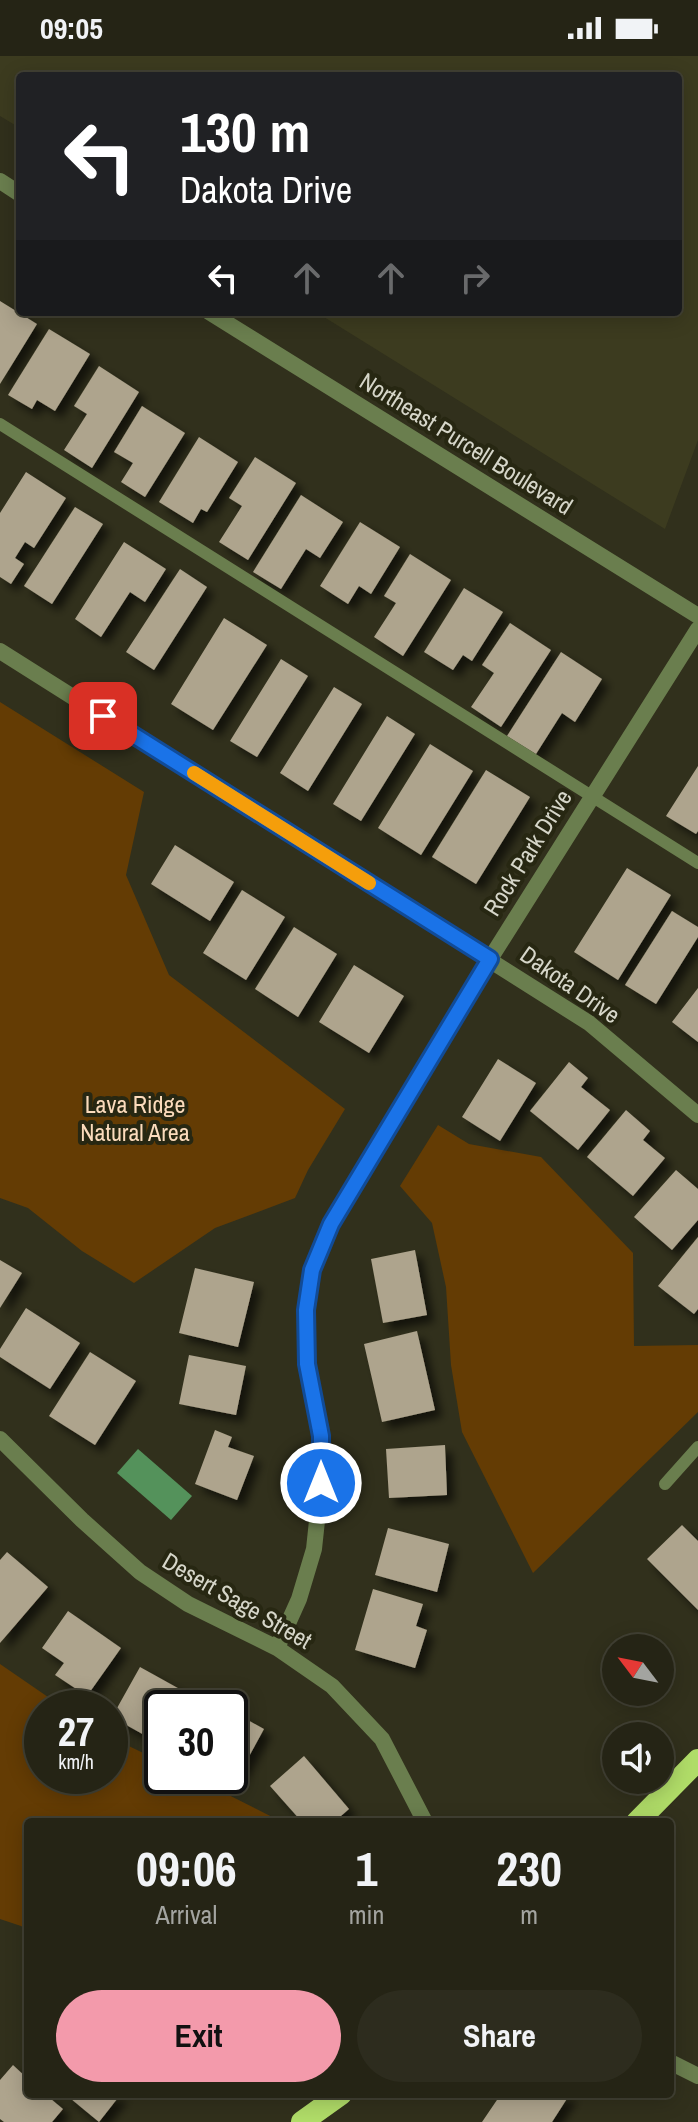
<!DOCTYPE html>
<html lang="en">
<head>
<meta charset="utf-8">
<style>
	:root { --surface:#252415; --page:#2d2c1e; --text:#f1f3f6; --muted:#a3a4a0; --line:#424134; --accent:#f39aab }
	body { margin:0; font-family:"Archivo Narrow",sans-serif; background:var(--page); color:var(--text); height:100vh; display:flex; flex-direction:column; font-size:30px; white-space:nowrap }
	* { box-sizing:border-box; margin:0 }
	p { font-size:26px; color:var(--muted) }
	.icon { flex:none; width:44px; height:44px; fill:none; stroke:currentColor; stroke-width:2; stroke-linecap:round; stroke-linejoin:round }
	.map { position:relative; flex:1; overflow:hidden }
	.sheet { position:absolute; left:24px; top:1762px; width:650px; height:280px; display:flex; flex-direction:column; background:var(--surface); border-radius:8px; box-shadow:0 4px 20px #0003,0 0 0 2px var(--line) }
	.sheet>* { flex:none }
	.top-card { position:absolute; left:16px; top:16px; width:666px; height:244px; border-radius:8px; box-shadow:0 4px 20px #0003,0 0 0 2px var(--line); background:#202124; color:#fff; overflow:hidden }
	.needle { width:52px; rotate:302deg }
	.fabs { position:absolute; left:602px; top:1578px; display:grid; gap:16px }
	.fabs a { display:grid; place-items:center; width:72px; height:72px; border-radius:50%; background:var(--surface); box-shadow:0 4px 20px #0003,0 0 0 2px var(--line); font-size:40px }
	.speed { position:absolute; left:24px; top:1634px; display:flex; gap:16px; font-size:40px; font-weight:700; text-align:center }
	.speed>* { display:grid; place-content:center; width:104px; height:104px; border-radius:50%; background:var(--surface); box-shadow:0 4px 20px #0003,0 0 0 2px var(--line); line-height:1 }
	.speed small { font-size:20px; font-weight:400 }
	.speed .limit { border:4px solid #111; border-radius:12px; background:#fff; color:#111 }
	.pin { position:absolute; display:grid; place-items:center; width:68px; height:68px; color:#fff; margin:-34px; border-radius:16px; box-shadow:0 4px 12px #0006 }
	.me { position:absolute; width:88px; margin:-44px; rotate:0deg; stroke-linejoin:round; filter:drop-shadow(0 0 6px #0008) }
	.turn { display:flex; align-items:center; gap:28px; height:168px; padding:0 32px; font-size:36px }
	.turn .icon { width:104px; height:104px; stroke-width:2.5 }
	.turn b { display:block; font-size:56px; line-height:68px }
	.lanes { display:flex; align-items:center; height:76px; padding:0 32px; background:#0003; justify-content:center; gap:40px; direction:ltr }
	.lanes .off { opacity:.35 }
	.eta { display:flex; justify-content:space-evenly; align-items:center; height:136px; text-align:center }
	.eta b { font-size:48px; font-weight:700; line-height:56px }
	.primary-button { display:flex; gap:16px; margin-top:auto; padding:16px 32px }
	.primary-button a { flex:1; height:92px; border-radius:48px; background:var(--accent); color:#111; font-size:32px; font-weight:700; line-height:92px; text-align:center }
	.primary-button a+a { background:var(--page); color:var(--text) }
	.status { display:flex; justify-content:space-between; align-items:center; height:56px; padding:0 40px; background:var(--surface); direction:ltr }
	.status svg { height:22px; fill:currentColor }
	.map>svg:first-child { display:block }
	.built { fill:#3c3b1f }
	.green { fill:#643c04 }
	.water { fill:#54925b }
	.building { fill:#aea48d; filter:url(#shadow) }
	.lines { fill:none; stroke-linecap:round; stroke-linejoin:round }
	.service { stroke:#6a7e4e; stroke-width:12 }
	.minor { stroke:#6a7e4e; stroke-width:16 }
	.tertiary { stroke:#6a7e4e; stroke-width:16 }
	.trunk { stroke:#b0dc68; stroke-width:22 }
	.route-casing { stroke:#114b97; stroke-width:20 }
	.route { stroke:#1a73e8; stroke-width:14 }
	.slow { stroke:#f59e0b; stroke-width:14 }
	.labels { text-anchor:middle; stroke-width:8; stroke-linejoin:round; paint-order:stroke }
	.street-label { font-size:24px; fill:#d6d6c9; stroke:#272712 }
	.park-label { font-size:24px; fill:#fbdbbc; stroke:#272712 }
</style>
</head>
<body>
<div class="status"><b>09:05</b><svg viewBox="0 0 49 12"><path d="M0 12V9h3v3zM5 12V6h3v6zM10 12V3h3v9zM15 12V0h3v12zM26 1h20v11H26zM47 4h2v5h-2z"/></svg></div>
<div class="map">
<svg width="698" height="2066" viewBox="0 0 698 2066">
	<defs>
		<filter id="shadow"><feDropShadow dx="7" dy="7" stdDeviation="4" flood-color="#0009"/></filter>
	</defs>
	<rect width="100%" height="100%" fill="#31301c"/>
	<path class="built" d="M0,0H698V384L665,473L316,256H678V20H20V72L0,60Z"/>
	<path class="green" d="M0,646L144,736L126,819L169,919L345,1053L308,1114L295,1142L215,1172L134,1227L82,1195L28,1152L0,1142Z
		M438,1069L469,1088L541,1101L633,1197L634,1290L698,1289V1356L533,1517L462,1376L451,1309L446,1231L432,1167L400,1130Z
		M0,1608L64,1652H42V1720H110V1681L162,1706V1720H191L282,1766H28V1874L21,1870L0,1863Z"/>
	<path class="water" d="M138,1393L192,1440L171,1464L117,1417Z"/>
	<path class="building" d="M0,245L37,268L0,328Z
		M49,273L90,298L55,355L37,344L32,353L8,339Z
		M99,310L139,336L92,412L64,394L87,358L74,350Z
		M142,350L185,377L145,441L121,426L133,407L114,396Z
		M199,381L238,406L207,456L201,453L193,467L159,446Z
		M255,401L296,427L248,504L219,486L242,450L229,442Z
		M26,416L66,442L34,492L25,486L15,502L24,508L11,528L0,521V457Z
		M301,439L343,466L320,502L306,493L281,533L253,516Z
		M75,451L103,468L52,548L24,530Z
		M360,466L400,491L371,538L359,530L348,548L320,530Z
		M124,486L166,513L145,546L130,536L101,581L75,563Z
		M410,498L451,524L403,600L374,581L396,547L384,540Z
		M180,513L207,531L154,614L126,596Z
		M464,532L503,556L472,605L463,599L453,614L424,596Z
		M224,562L267,589L213,674L171,648Z
		M510,567L551,594L501,671L471,651L494,617L482,609Z
		M561,596L602,623L575,666L562,657L536,698L507,680Z
		M281,603L308,620L257,701L230,685Z
		M334,631L362,648L308,735L280,717Z
		M387,660L415,678L361,765L333,748Z
		M430,688L473,715L421,799L378,772Z
		M698,710V775L696,778L666,760Z
		M486,714L530,741L476,828L432,801Z
		M175,789L234,826L210,865L151,828Z
		M627,812L671,839L618,924L574,896Z
		M242,834L285,861L246,924L203,897Z
		M672,855L698,871V881L656,948L625,929Z
		M294,871L337,898L298,961L255,933Z
		M354,909L404,940L369,997L319,966Z
		M698,932V986L672,966Z
		M498,1003L536,1027L500,1085L462,1061Z
		M569,1006L588,1022L581,1031L610,1054L578,1094L530,1055Z
		M626,1054L650,1075L643,1084L665,1102L633,1140L587,1101Z
		M676,1114L698,1133V1164L672,1194L634,1161Z
		M698,1181V1253L694,1258L658,1230Z
		M415,1194L427,1259L383,1267L371,1203Z
		M0,1204L22,1217L0,1252Z
		M195,1212L254,1226L238,1291L179,1277Z
		M26,1252L80,1287L50,1333L0,1301V1293Z
		M417,1275L435,1354L382,1366L364,1288Z
		M90,1296L136,1325L95,1389L49,1360Z
		M189,1299L246,1310L236,1359L179,1348Z
		M215,1374L232,1381L228,1391L254,1400L237,1444L195,1428Z
		M445,1389L447,1439L389,1442L386,1393Z
		M682,1469L698,1485V1554L647,1503Z
		M388,1472L449,1488L437,1536L375,1519Z
		M7,1496L48,1531L0,1587V1504Z
		M373,1533L423,1548L416,1570L427,1574L415,1612L355,1594Z
		M68,1555L121,1592L87,1640L55,1619L64,1607L42,1592Z
		M140,1611L194,1641L188,1652H162V1689L112,1661Z
		M230,1654L264,1673L236,1724L230,1720Z
		M304,1700L349,1753L334,1766H302L270,1730Z
		M13,2009L28,2023V2038H45L63,2053L52,2066H4L0,2063V2024Z
		M65,2038H121L99,2066Z
		M501,2038L533,2039L570,2038L552,2066H482Z"/>
	<g class="lines">
		<path class="service" d="M0,368L698,807
			M665,1428L698,1391"/>
		<path class="minor" d="M0,595L589,967L698,1059
			M0,1383L82,1464L140,1516L188,1548L277,1592L332,1630L382,1683L425,1766
			M277,1592L299,1543L314,1493L321,1427V1380L307,1308L306,1254L312,1214L331,1168L490,903L698,573
			M670,2006L698,2020"/>
		<path class="tertiary" d="M0,125L20,138
			M209,256L698,560"/>
		<path class="trunk" d="M637,1766L698,1704
			M302,2066L341,2038"/>
	</g>
	<g class="lines">
		<defs>
			<path id="route" d="M103,660L490,903L331,1168L312,1214L306,1254L307,1308L321,1380V1427"/>
		</defs>
		<use href="#route" class="route-casing"/>
		<use href="#route" class="route"/>
		<path class="slow" d="M194,717L369,827"/>
	</g>
	<g class="labels">
		<g class="street-label">
			<text transform="translate(466 388) rotate(32)" y="8">Northeast Purcell Boulevard</text>
			<text transform="translate(528 797) rotate(-58)" y="8">Rock Park Drive</text>
			<text transform="translate(570 929) rotate(35)" y="8">Dakota Drive</text>
			<text transform="translate(237 1545) rotate(30)" y="8">Desert Sage Street</text>
		</g>
		<g class="park-label">
			<text x="135" y="1057">Lava Ridge<tspan x="135" dy="28">Natural Area</tspan></text>
		</g>
	</g>
</svg>
<div class="fabs">
<a><svg class="needle" viewBox="-14 -14 28 28"><path d="M0-13l5 13h-10z" fill="#e53935"/><path d="M0 13l5-13h-10z" fill="#a3a4a0"/></svg></a>
<a><svg class="icon" aria-label="sound" viewBox="0 0 24 24"><path d="M4 9h4l5-4v14l-5-4H4zM17 9q2 3 0 6"/></svg></a>
</div>
<div class="speed"><div>27<small>km/h</small></div><div class="limit">30</div></div>
<div class="pin" style="left:103px;top:660px;background:#d93025"><svg class="icon" aria-label="arrive" viewBox="0 0 24 24"><path d="M6 21V4h12l-3 4 3 4H6"/></svg></div>
<svg class="me" style="left:321px;top:1427px" viewBox="-20 -20 40 40"><circle r="17" fill="#1a73e8" stroke="#fff" stroke-width="3"/><path d="M0-11L8 9 0 5-8 9z" fill="#fff"/></svg>
<div class="top-card">
<div class="turn"><svg class="icon" aria-label="left" viewBox="0 0 24 24"><path d="M17 20v-9H6M10 6l-5 5 5 5"/></svg><div><b>130 m</b>Dakota Drive</div></div>
<div class="lanes"><svg class="icon" aria-label="left" viewBox="0 0 24 24"><path d="M17 20v-9H6M10 6l-5 5 5 5"/></svg><svg class="icon off" aria-label="ahead" viewBox="0 0 24 24"><path d="M12 20V5M6 11l6-6 6 6"/></svg><svg class="icon off" aria-label="ahead" viewBox="0 0 24 24"><path d="M12 20V5M6 11l6-6 6 6"/></svg><svg class="icon off" aria-label="right" viewBox="0 0 24 24"><path d="M7 20v-9h11M14 6l5 5-5 5"/></svg></div>
</div>
<section class="sheet">
<div class="eta">
<div><b>09:06</b><p>Arrival</p></div>
<div><b>1</b><p>min</p></div>
<div><b>230</b><p>m</p></div>
</div>
<div class="primary-button"><a>Exit</a><a>Share</a></div>
</section>
</div>
</body>
</html>
